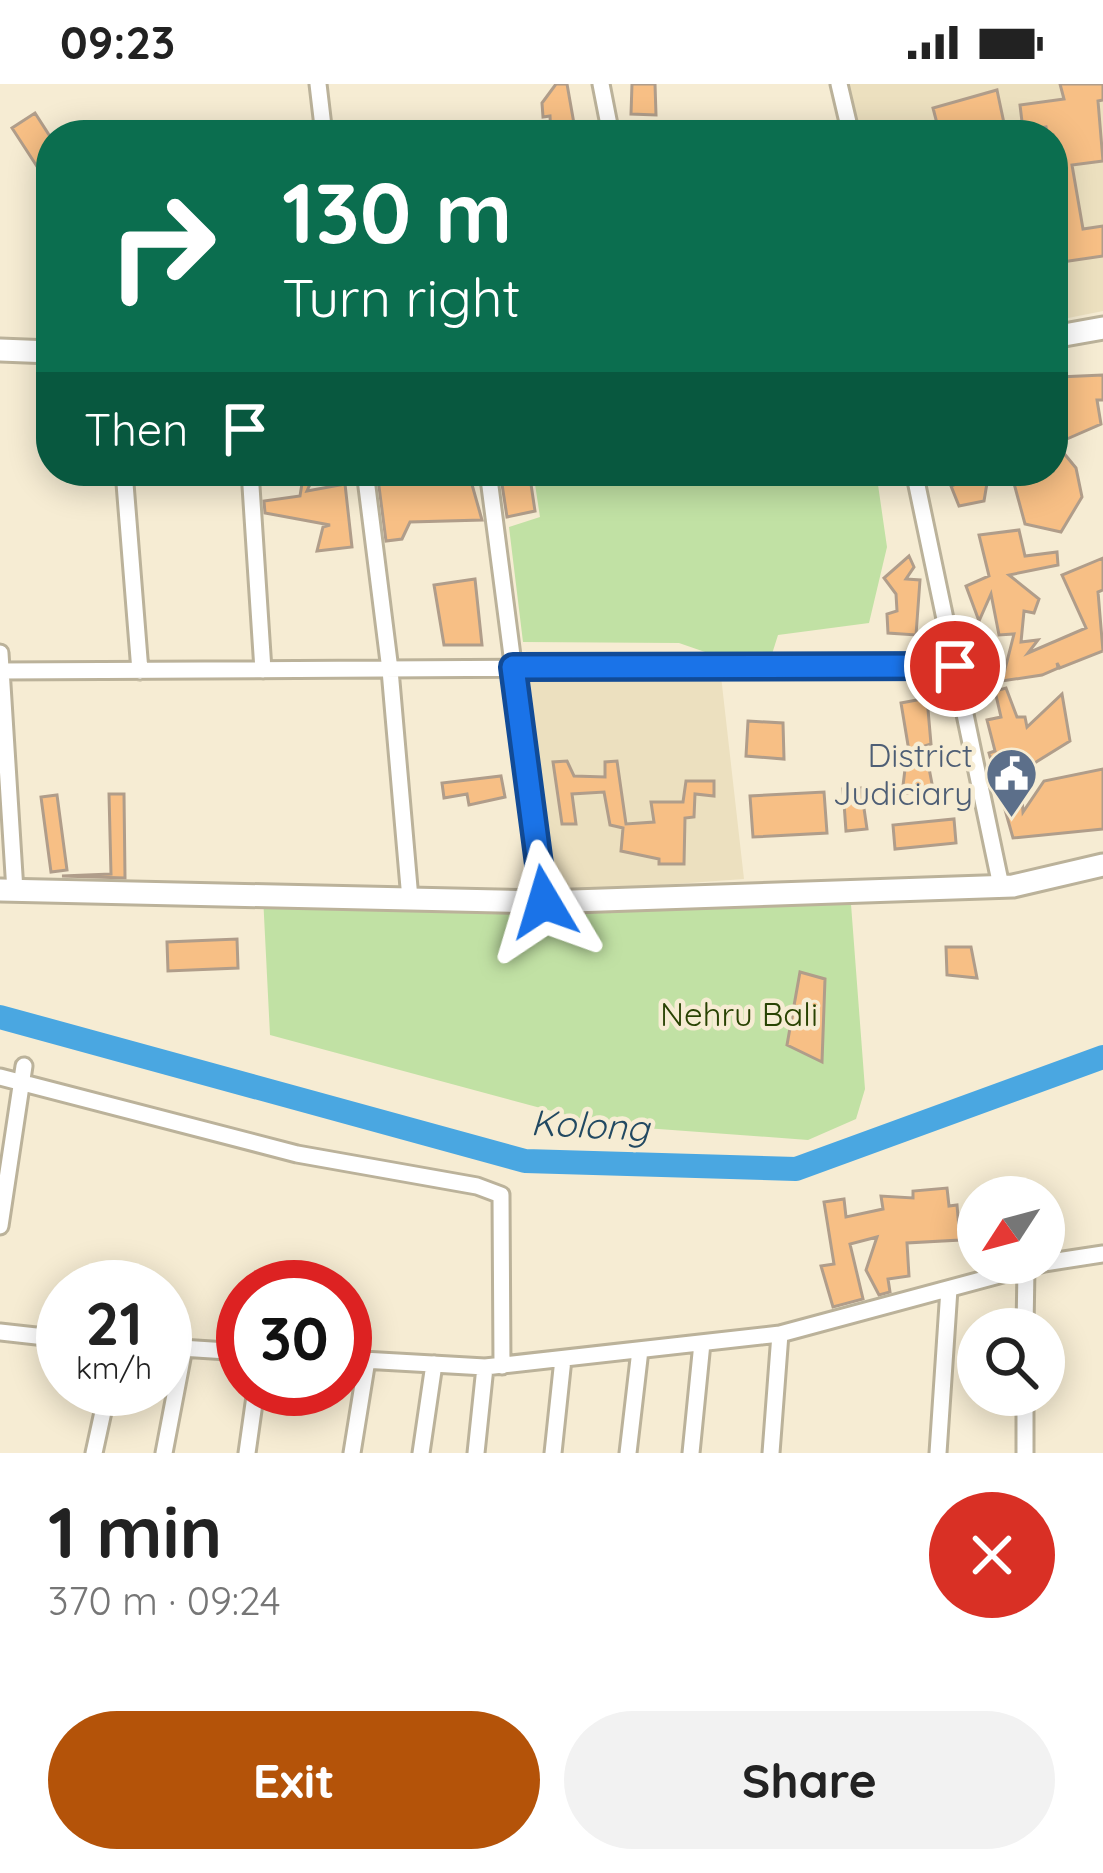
<!DOCTYPE html>
<html lang="en">
<head>
<meta charset="utf-8">
<style>
	:root { --surface:#fff; --page:#f2f2f2; --text:#222; --muted:#767676; --accent:#b45309 }
	body { margin:0; font-family:Quicksand,sans-serif; background:var(--page); color:var(--text); height:100vh; display:flex; flex-direction:column; font-size:45px; white-space:nowrap }
	* { box-sizing:border-box; margin:0 }
	p { font-size:39px; color:var(--muted) }
	.icon { flex:none; width:66px; height:66px; fill:none; stroke:currentColor; stroke-width:2; stroke-linecap:round; stroke-linejoin:round }
	.map { position:relative; height:1369px; overflow:hidden }
	.side { display:flex; flex-direction:column; background:var(--surface); flex:1 }
	.side>* { flex:none }
	.top-card { position:absolute; left:36px; top:36px; width:1032px; height:366px; border-radius:48px; box-shadow:0 6px 30px #0003; background:#0b6e4f; color:#fff; overflow:hidden }
	.needle { width:78px; rotate:234deg }
	.buttons { position:absolute; left:957px; top:1092px; display:grid; gap:24px }
	.buttons a { display:grid; place-items:center; width:108px; height:108px; border-radius:50%; background:var(--surface); box-shadow:0 6px 30px #0003; font-size:60px }
	.speed { position:absolute; left:36px; top:1176px; display:flex; gap:24px; font-size:60px; font-weight:700; text-align:center }
	.speed>* { display:grid; place-content:center; width:156px; height:156px; border-radius:50%; background:var(--surface); box-shadow:0 6px 30px #0003; line-height:1 }
	.speed small { font-size:30px; font-weight:400 }
	.speed .limit { border:18px solid #d22; background:#fff; color:#111 }
	.pin { position:absolute; display:grid; place-items:center; width:102px; height:102px; color:#fff; margin:-51px; border:6px solid #fff; border-radius:50%; box-shadow:0 3px 12px #0007 }
	.me { position:absolute; width:132px; margin:-66px; rotate:353deg; stroke-linejoin:round; filter:drop-shadow(0 0 9px #0008) }
	.turn { display:flex; align-items:center; gap:42px; height:252px; padding:0 48px; font-size:54px }
	.turn .icon { width:156px; height:156px; stroke-width:2.5 }
	.turn b { display:block; font-size:84px; line-height:102px }
	.then { display:flex; align-items:center; height:114px; padding:0 48px; background:#0003; gap:24px; font-size:45px }
	.round { display:grid; place-items:center; flex:none; width:126px; height:126px; border-radius:63px; background:var(--page) }
	.headline { display:flex; align-items:center; justify-content:space-between; height:204px; padding:0 48px }
	h1 { font-size:72px; font-weight:700; line-height:90px }
	.action { display:flex; gap:24px; margin-top:auto; padding:24px 48px }
	.action a { flex:1; height:138px; border-radius:72px; background:var(--accent); color:#fff; font-size:48px; font-weight:700; line-height:138px; text-align:center }
	.action a+a { background:var(--page); color:var(--text) }
	.status { display:flex; justify-content:space-between; align-items:center; height:84px; padding:0 60px; background:var(--surface); direction:ltr }
	.status svg { height:33px; fill:currentColor }
	.map>svg:first-child { display:block }
	.built { fill:#ece0bf }
	.green { fill:#c1e1a4 }
	.lines { fill:none; stroke-linecap:round; stroke-linejoin:round }
	.river { stroke:#4aa7e1; stroke-width:24 }
	.building { fill:#f7bf85; stroke:#b09d8a; stroke-width:3 }
	.street-casing { stroke:#bbb29a; stroke-width:21 }
	.secondary-casing { stroke:#bbb29a; stroke-width:27 }
	.street { stroke:#fff; stroke-width:15 }
	.secondary { stroke:#fff; stroke-width:21 }
	.route-casing { stroke:#114b97; stroke-width:30 }
	.route { stroke:#1a73e8; stroke-width:21 }
	.labels { text-anchor:middle; stroke-width:9; stroke-linejoin:round; paint-order:stroke }
	.service-label { font-size:33px; fill:#4e5e75; stroke:#f6ecd3; text-anchor:end }
	.park-label { font-size:33px; fill:#294303; stroke:#f6ecd3 }
	.water-label { font-size:36px; font-style:italic; fill:#224962; stroke:#f6ecd3 }
</style>
</head>
<body>
<div class="status"><b>09:23</b><svg viewBox="0 0 49 12"><path d="M0 12V9h3v3zM5 12V6h3v6zM10 12V3h3v9zM15 12V0h3v12zM26 1h20v11H26zM47 4h2v5h-2z"/></svg></div>
<div class="map">
<svg width="1103" height="1369" viewBox="0 0 1103 1369">
	<rect width="100%" height="100%" fill="#f6ecd3"/>
	<path class="built" d="M848,0H1103V227L1053,237V51H859Z
		M596,588L721,592L744,795L549,809L520,592Z"/>
	<path class="green" d="M533,387H876L887,463L869,539L778,551L772,570L705,568L679,559L523,558L509,443L540,433Z
		M850,807L865,1005L856,1035L808,1056L604,1041L270,951L263,812Z"/>
	<g class="lines">
		<path class="river" d="M0,933L525,1077L796,1085L1103,973"/>
	</g>
	<path class="building" d="M556,0H567L576,51H551L550,32L543,33L542,19Z
		M632,0H655L656,31L631,30Z
		M1060,0H1103V16L1098,17L1103,77L1072,81L1083,145L1103,142V172L1062,178L1066,205L1053,207V121H1059L1053,51H1047L1046,43L1023,46L1020,21L1064,15Z
		M997,6L1005,44L940,51L933,24Z
		M35,29L51,54V75L38,84L12,44Z
		M1103,291V316H1097L1101,340L1060,358L1053,327L1059,293Z
		M1053,356L1076,384L1082,413L1061,448L1025,440L1012,392L1053,387Z
		M304,387H316L307,407L345,400L352,463L317,467L323,443L330,441L265,429L264,417L300,412Z
		M377,387L469,390L482,436L410,438L402,455L386,457Z
		M500,387H529L535,427L507,433Z
		M957,387H972L987,399L984,417L959,422L951,402L961,398Z
		M1019,446L1025,472L1057,468L1058,481L1009,491L1039,515L1034,529L1024,527L1021,558L1038,556L1028,569L1086,544L1062,491L1103,474V506L1098,508L1103,567L1060,584L1057,579L1058,584L1042,591L1002,597L1014,550L999,551L991,510L979,537L966,502L989,492L979,451Z
		M909,472L914,483L906,495L920,496L916,551L888,549L887,530L897,527L896,510L884,494Z
		M475,495L482,561H444L434,501Z
		M1006,604L1017,633H1025L1027,643L1062,610L1070,657L1020,688L1023,728L1044,697L1103,685V745L1013,754L989,669L995,667L987,636L1001,633L995,607Z
		M927,614L931,660L909,667L901,619Z
		M748,637L783,639L784,675L746,672Z
		M567,677L574,692L605,693V678L617,677L626,740L654,738L651,718H683L686,697H714V712L695,710L694,733L685,734L684,780H659V775L621,767L623,744L610,741L604,708L572,710L576,740H562L553,678Z
		M906,677L928,679L933,705L902,710Z
		M501,692L505,713L469,721L467,710L444,714L442,699Z
		M861,704L867,745L846,747L843,705Z
		M824,708L827,749L753,753L750,712Z
		M109,710H124L125,794L62,792L111,790Z
		M57,711L67,786L51,788L41,713Z
		M954,735L956,759L895,765L893,741Z
		M237,855L238,884L168,887L167,858Z
		M946,863H971L977,894L947,891Z
		M800,888L825,895L822,978L787,961Z
		M947,1104L949,1122L957,1121L960,1156L907,1159L909,1192L888,1195L890,1208L879,1211L866,1186L877,1153L850,1160L863,1215L833,1223L821,1182L834,1180L824,1118L844,1115L846,1133L883,1125L881,1112L913,1114V1107Z"/>
	<g class="lines">
		<defs>
			<path id="street" d="M318,0L324,51
				M601,0L611,51
				M839,0L851,51
				M124,387L140,587
				M250,387L263,586
				M365,387L390,586L410,815
				M488,387L544,818
				M914,387L1001,802
				M0,569L15,807
				M0,587L955,582
				M0,993L297,1070L477,1102L501,1111L502,1282
				M0,1142L24,982
				M1044,1179L1103,1170
				M1025,1245L1026,1184
				M0,1248L63,1255
				M165,1263L243,1268
				M345,1275L485,1283L780,1250L1044,1179
				M94,1369L108,1305
				M164,1369L184,1264
				M247,1369L256,1305
				M352,1369L367,1276
				M421,1369L434,1280
				M476,1369L485,1283
				M553,1369L563,1275
				M628,1369L640,1266
				M691,1369L702,1259
				M771,1369L780,1250
				M938,1369L949,1205
				M1025,1369V1311"/>
			<path id="secondary" d="M1053,253L1103,244
				M0,266L51,268
				M0,806L544,818L1013,802L1103,781"/>
		</defs>
		<use href="#street" class="street-casing"/>
		<use href="#secondary" class="secondary-casing"/>
		<use href="#street" class="street"/>
		<use href="#secondary" class="secondary"/>
	</g>
	<g class="lines">
		<defs>
			<path id="route" d="M544,818L513,583L955,582"/>
		</defs>
		<use href="#route" class="route-casing"/>
		<use href="#route" class="route"/>
	</g>
	<defs>
		<symbol id="civic-pin" viewBox="-11 -11 22 30"><path d="M0 17L-7.5 6A9.5 9.5 0 1 1 7.5 6Z" fill="#5c6f8a" stroke="#f6ecd3"/><path d="M-.6-6.5H3V-4.5H.6V-3L4-1V1h2V6H-6V1h2V-1L-.6-3ZM-1.2 2.5V6h2.4V2.5Z" fill="#fff"/></symbol>
	</defs>
	<g fill-rule="evenodd">
		<use href="#civic-pin" x="982" y="660" width="59" height="81"/>
	</g>
	<g class="labels">
		<g class="service-label">
			<text x="973" y="683">District<tspan x="973" dy="38">Judiciary</tspan></text>
		</g>
		<g class="park-label">
			<text x="739" y="942">Nehru Bali</text>
		</g>
		<g class="water-label">
			<text transform="translate(590 1041) rotate(3)" y="13">Kolong</text>
		</g>
	</g>
</svg>
<div class="buttons">
<a><svg class="needle" viewBox="-14 -14 28 28"><path d="M0-13l5 13h-10z" fill="#e53935"/><path d="M0 13l5-13h-10z" fill="#767676"/></svg></a>
<a><svg class="icon" aria-label="search" viewBox="0 0 24 24"><circle cx="10" cy="10" r="6"/><path d="M15 15l6 6"/></svg></a>
</div>
<div class="speed"><div>21<small>km/h</small></div><div class="limit">30</div></div>
<div class="pin" style="left:955px;top:582px;background:#d93025"><svg class="icon" aria-label="arrive" viewBox="0 0 24 24"><path d="M6 21V4h12l-3 4 3 4H6"/></svg></div>
<svg class="me" style="left:544px;top:818px" viewBox="-20 -20 40 40"><path d="M0-17L14 15 0 8-14 15z" fill="#1a73e8" stroke="#fff" stroke-width="4"/></svg>
<div class="top-card">
<div class="turn"><svg class="icon" aria-label="right" viewBox="0 0 24 24"><path d="M7 20v-9h11M14 6l5 5-5 5"/></svg><div><b>130 m</b>Turn right</div></div>
<div class="then">Then<svg class="icon" aria-label="arrive" viewBox="0 0 24 24"><path d="M6 21V4h12l-3 4 3 4H6"/></svg></div>
</div>
</div>
<section class="side">
<div class="headline"><div><h1>1 min</h1><p>370 m · 09:24</p></div><a class="round" style="background:#d93025;color:#fff"><svg class="icon" aria-label="close" viewBox="0 0 24 24"><path d="M6 6l12 12M18 6L6 18"/></svg></a></div>
<div class="action"><a>Exit</a><a>Share</a></div>
</section>
</body>
</html>
